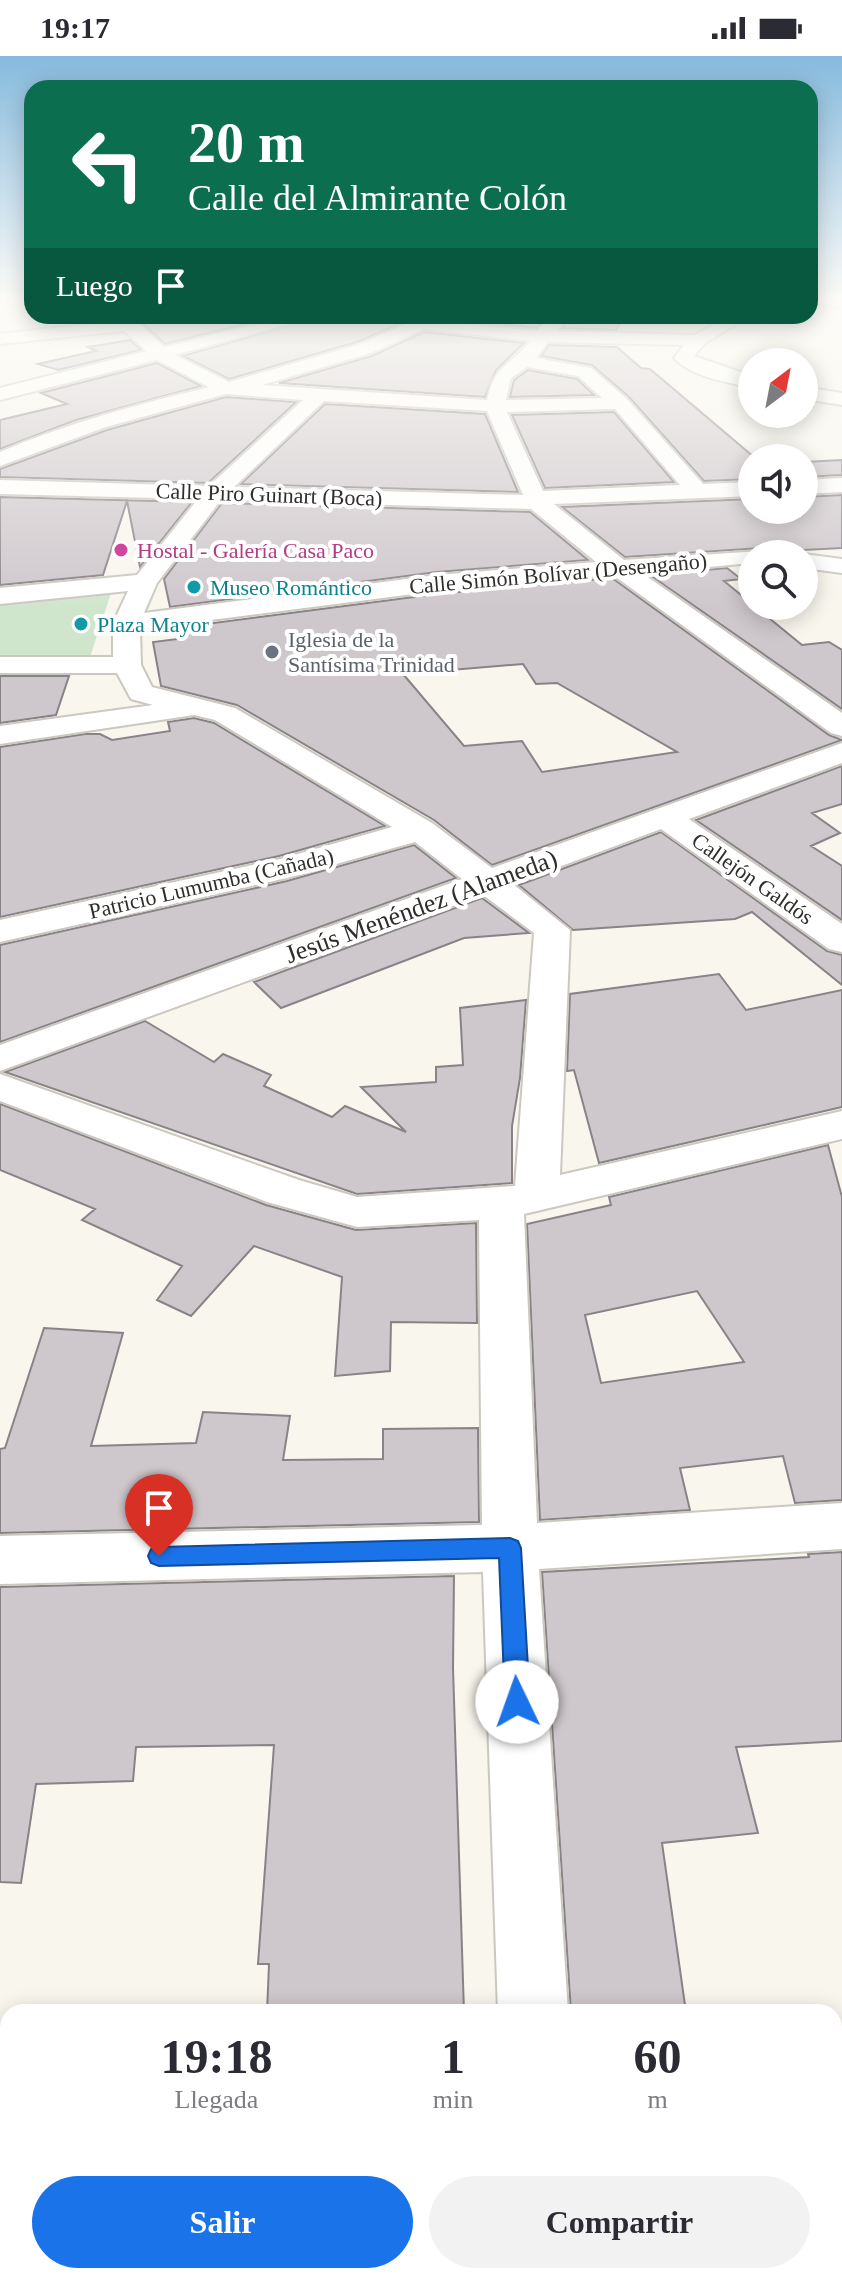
<!DOCTYPE html>
<html lang="es">
<head>
<meta charset="utf-8">
<style>
	:root { --surface:#fff; --page:#f2f2f3; --text:#2b2b33; --muted:#7c7c81; --accent:#1a73e8 }
	body { margin:0; font-family:Georgia,serif; background:var(--page); color:var(--text); height:100vh; display:flex; flex-direction:column; font-size:30px; white-space:nowrap }
	* { box-sizing:border-box; margin:0 }
	p { font-size:26px; color:var(--muted) }
	.icon { flex:none; width:44px; height:44px; fill:none; stroke:currentColor; stroke-width:2; stroke-linecap:round; stroke-linejoin:round }
	.map { position:relative; flex:1; overflow:hidden }
	.side { position:absolute; left:0px; top:1948px; width:842px; height:280px; display:flex; flex-direction:column; background:var(--surface); border-radius:24px 24px 0 0; box-shadow:0 4px 20px #0003 }
	.side>* { flex:none }
	.hud { position:absolute; left:24px; top:24px; width:794px; height:244px; border-radius:24px; box-shadow:0 4px 20px #0003; background:#0b6e4f; color:#fff; overflow:hidden }
	.needle { width:52px; rotate:32deg }
	.tools { position:absolute; left:738px; top:292px; display:grid; gap:16px }
	.tools a { display:grid; place-items:center; width:80px; height:80px; border-radius:50%; background:var(--surface); box-shadow:0 4px 20px #0003; font-size:40px }
	.pin { position:absolute; display:grid; place-items:center; width:68px; height:68px; color:#fff; margin:-82px -34px; border-radius:50% 50% 50% 0; rotate:-45deg; box-shadow:0 0 8px #0007 }
	.pin .icon { rotate:45deg }
	.me { position:absolute; width:88px; margin:-44px; rotate:357deg; stroke-linejoin:round; filter:drop-shadow(0 0 6px #0008) }
	.turn { display:flex; align-items:center; gap:28px; height:168px; padding:0 32px; font-size:36px }
	.turn .icon { width:104px; height:104px; stroke-width:2.5 }
	.turn b { display:block; font-size:56px; line-height:68px }
	.then { display:flex; align-items:center; height:76px; padding:0 32px; background:#0003; gap:16px; font-size:30px }
	.eta { display:flex; justify-content:space-evenly; align-items:center; height:136px; text-align:center }
	.eta b { font-size:48px; font-weight:600; line-height:56px }
	.cta { display:flex; gap:16px; margin-top:auto; padding:16px 32px }
	.cta a { flex:1; height:92px; border-radius:48px; background:var(--accent); color:#fff; font-size:32px; font-weight:600; line-height:92px; text-align:center }
	.cta a+a { background:var(--page); color:var(--text) }
	.status { display:flex; justify-content:space-between; align-items:center; height:56px; padding:0 40px; background:var(--surface); direction:ltr }
	.status svg { height:22px; fill:currentColor }
	.map>svg:first-child { display:block }
	.green { fill:#cfe6cc }
	.building { fill:#cec7cc; stroke:#898388; stroke-width:2; fill-rule:evenodd }
	.lines { fill:none; stroke-linecap:round; stroke-linejoin:round }
	.minor-casing { stroke:#cbc8c0; stroke-width:4 }
	.minor { fill:#fff; fill-rule:evenodd }
	.route { fill:#1a73e8; stroke:#114b97; stroke-width:2 }
	.hotel-dot { fill:#d1479c; stroke:#fff; stroke-width:3 }
	.culture-dot { fill:#0f9aa8; stroke:#fff; stroke-width:3 }
	.worship-dot { fill:#6b7280; stroke:#fff; stroke-width:3 }
	.labels { text-anchor:middle; stroke-width:8; stroke-linejoin:round; paint-order:stroke }
	.far-street-label { font-size:22px; fill:#2f2e2b; stroke:#fff }
	.far-hotel-label { font-size:22px; fill:#b23c85; stroke:#fff; text-anchor:start }
	.far-culture-label { font-size:22px; fill:#0d838f; stroke:#fff; text-anchor:start }
	.far-worship-label { font-size:22px; fill:#5b616d; stroke:#fff; text-anchor:start }
	.street-label { font-size:26px; fill:#2f2e2b; stroke:#fff }
</style>
</head>
<body>
<div class="status"><b>19:17</b><svg viewBox="0 0 49 12"><path d="M0 12V9h3v3zM5 12V6h3v6zM10 12V3h3v9zM15 12V0h3v12zM26 1h20v11H26zM47 4h2v5h-2z"/></svg></div>
<div class="map">
<svg width="842" height="2228" viewBox="0 0 842 2228">
	<rect width="100%" height="100%" fill="#f9f6ee"/>
	<path class="green" d="M103,536L111,537L90,601L0,605V546Z"/>
	<path class="building" d="M135,260H277L165,288Z
		M320,260H417L357,286L229,323L183,300Z
		M448,260H546L537,272L447,263Z
		M570,260H624L616,274L562,272Z
		M424,276L524,287L496,314L485,341L279,327L372,300Z
		M130,284L141,294L58,314L38,308L96,295L88,291Z
		M549,289L617,291L641,312L650,313L755,402L752,423L704,425L629,341L592,309L541,300Z
		M157,307L201,330L76,364L0,393V364L67,348L41,337Z
		M528,314L577,323L594,339L510,341L514,324Z
		M226,341L296,346L208,427L0,421V413L107,374Z
		M325,348L485,358L518,436L241,428Z
		M614,356L674,426L545,432L512,359Z
		M842,404V419L804,421V406Z
		M842,439V492L765,496L761,492L625,501L562,451L752,443V454H804V441Z
		M0,441L192,446L140,511L127,445L103,519L0,529Z
		M222,447L530,456L588,504L437,516L170,551L164,523Z
		M727,512L741,523L724,525L802,589L829,586L842,594V653L650,519Z
		M612,522L829,679L842,684L492,809L434,764L237,649L161,630L153,586L178,583L175,572L437,538ZM523,608L536,628L557,627L677,696L542,716L522,685L464,690L403,618Z
		M0,620H69L56,659L0,667Z
		M194,662L214,667L385,770L279,800L0,861V691L85,678H100L112,684L170,675L168,666Z
		M842,710V748L812,757L840,777L811,790L842,810V864L696,764Z
		M661,776L827,895L842,899V929L752,856L735,863L573,874L519,829Z
		M414,789L456,822L0,986V889L287,825Z
		M482,842L529,877L464,882L281,952L254,926Z
		M719,918L746,954L842,934V1051L599,1107L574,1014L567,1015L570,938Z
		M526,944L520,1022L512,1070V1127L357,1138L5,1016L145,965L214,1006L223,998L271,1019L264,1030L332,1061L345,1050L406,1076L361,1031L436,1026V1011L463,1009L460,952Z
		M0,1048L266,1149L356,1174L476,1167L477,1267L391,1266L390,1315L335,1320L342,1221L254,1190L191,1260L157,1244L182,1210L82,1164L95,1153L0,1114Z
		M828,1089L842,1141V1444L795,1447L783,1400L680,1412L690,1454L540,1464L527,1168L611,1149L609,1141ZM697,1235L744,1306L601,1327L585,1259Z
		M44,1272L123,1277L91,1390L196,1387L203,1356L290,1360L283,1404L383,1403V1373L478,1372L479,1466L0,1477V1393L5,1392Z
		M842,1496V1685L736,1691L758,1777L662,1787L686,1956H571L542,1516L809,1501L808,1498Z
		M454,1520L453,1612L464,1956H267L269,1908H258L274,1689L136,1691L133,1725L36,1728L21,1827L0,1826V1531Z"/>
	<g class="lines">
		<defs>
			<path id="minor" d="M810,241H842V251L810,249Z
				M115,260H131L164,291L289,260H317L175,299L229,326L358,289L424,260H445L440,265L538,275L550,260H567L556,275L695,279L729,260H749L704,288L694,300L752,320V332C728,326 691,321 674,302L684,289L548,286L536,302L591,312L627,343L703,428L752,426V440L554,448L624,504L761,495L763,498H752V507L642,517L842,657V680L831,677L613,519L437,535L140,573L141,609L152,631L235,652L432,767L492,812L842,687V707L689,763L842,868V896L829,893L661,773L513,828L570,874L560,1119L842,1055V1083L524,1158L537,1467L842,1447V1493L539,1513L568,1956H498L483,1516L0,1528V1480L482,1469L479,1164L357,1171L267,1146L0,1045V1018L299,1124L357,1141L515,1130L534,877L483,839L0,1015V989L462,823L415,786L286,822L0,886V864L280,803L392,771L215,664L194,659L0,688V670L153,649L131,643L117,617H0V601H113V567L128,535L0,548V532L137,519L198,443L0,438V424L209,430L303,344L226,338L106,371L0,410V396C68,367 138,348 209,331L157,304L0,344V332L147,295L124,275L0,288V278L117,265ZM424,273L530,285C508,313 496,306 487,344L262,329L371,297ZM527,311L578,320L602,342L506,344L511,322ZM324,345L487,355L523,439L234,431ZM615,353L680,429L543,435L507,356ZM221,444L531,453L596,506L437,519L144,557L157,527Z
				M804,331L842,337V349L804,343Z
				M842,422V436L804,438V424Z
				M802,498H804L842,503V517L804,512Z
				M506,2220H586V2228H506Z"/>
		</defs>
		<use href="#minor" class="minor-casing"/>
		<use href="#minor" class="minor"/>
	</g>
	<linearGradient id="sky" x2="0" y2="1"><stop stop-color="#86badd"/><stop offset="0.44" stop-color="#fcfbf7"/><stop offset="1" stop-color="#fcfbf7" stop-opacity="0"/></linearGradient>
	<rect width="842" height="553" fill="url(#sky)"/>
	<path class="route" d="M510,1482L518,1485L521,1492L530,1646L526,1654L517,1658L508,1654L505,1646L499,1502L159,1510L151,1507L148,1500L151,1493L159,1491Z"/>
	<circle class="hotel-dot" cx="121" cy="494" r="8"/>
	<g class="culture-dot">
		<circle cx="194" cy="531" r="8"/>
		<circle cx="81" cy="568" r="8"/>
	</g>
	<circle class="worship-dot" cx="272" cy="596" r="8"/>
	<g class="labels">
		<g class="far-street-label">
			<text transform="translate(269 438) rotate(2)" y="8">Calle Piro Guinart (Boca)</text>
			<text transform="translate(558 517) rotate(-5)" y="8">Calle Simón Bolívar (Desengaño)</text>
			<text transform="translate(753 822) rotate(35)" y="8">Callejón Galdós</text>
			<text transform="translate(211 827) rotate(-13)" y="8">Patricio Lumumba (Cañada)</text>
		</g>
		<g class="far-hotel-label">
			<text x="137" y="502">Hostal - Galería Casa Paco</text>
		</g>
		<g class="far-culture-label">
			<text x="210" y="539">Museo Romántico</text>
			<text x="97" y="576">Plaza Mayor</text>
		</g>
		<g class="far-worship-label">
			<text x="288" y="591">Iglesia de la<tspan x="288" dy="25">Santísima Trinidad</tspan></text>
		</g>
		<g class="street-label">
			<text transform="translate(421 850) rotate(-20)" y="9">Jesús Menéndez (Alameda)</text>
		</g>
	</g>
</svg>
<div class="tools">
<a><svg class="needle" viewBox="-14 -14 28 28"><path d="M0-13l5 13h-10z" fill="#e53935"/><path d="M0 13l5-13h-10z" fill="#7c7c81"/></svg></a>
<a><svg class="icon" aria-label="sound" viewBox="0 0 24 24"><path d="M4 9h4l5-4v14l-5-4H4zM17 9q2 3 0 6"/></svg></a>
<a><svg class="icon" aria-label="search" viewBox="0 0 24 24"><circle cx="10" cy="10" r="6"/><path d="M15 15l6 6"/></svg></a>
</div>
<div class="pin" style="left:159px;top:1500px;background:#d93025"><svg class="icon" aria-label="arrive" viewBox="0 0 24 24"><path d="M6 21V4h12l-3 4 3 4H6"/></svg></div>
<svg class="me" style="left:517px;top:1646px" viewBox="-20 -20 40 40"><circle r="19" fill="#fff"/><path d="M0-13L10 11 0 6-10 11z" fill="#1a73e8"/></svg>
<div class="hud">
<div class="turn"><svg class="icon" aria-label="left" viewBox="0 0 24 24"><path d="M17 20v-9H6M10 6l-5 5 5 5"/></svg><div><b>20 m</b>Calle del Almirante Colón</div></div>
<div class="then">Luego<svg class="icon" aria-label="arrive" viewBox="0 0 24 24"><path d="M6 21V4h12l-3 4 3 4H6"/></svg></div>
</div>
<section class="side">
<div class="eta">
<div><b>19:18</b><p>Llegada</p></div>
<div><b>1</b><p>min</p></div>
<div><b>60</b><p>m</p></div>
</div>
<div class="cta"><a>Salir</a><a>Compartir</a></div>
</section>
</div>
</body>
</html>
